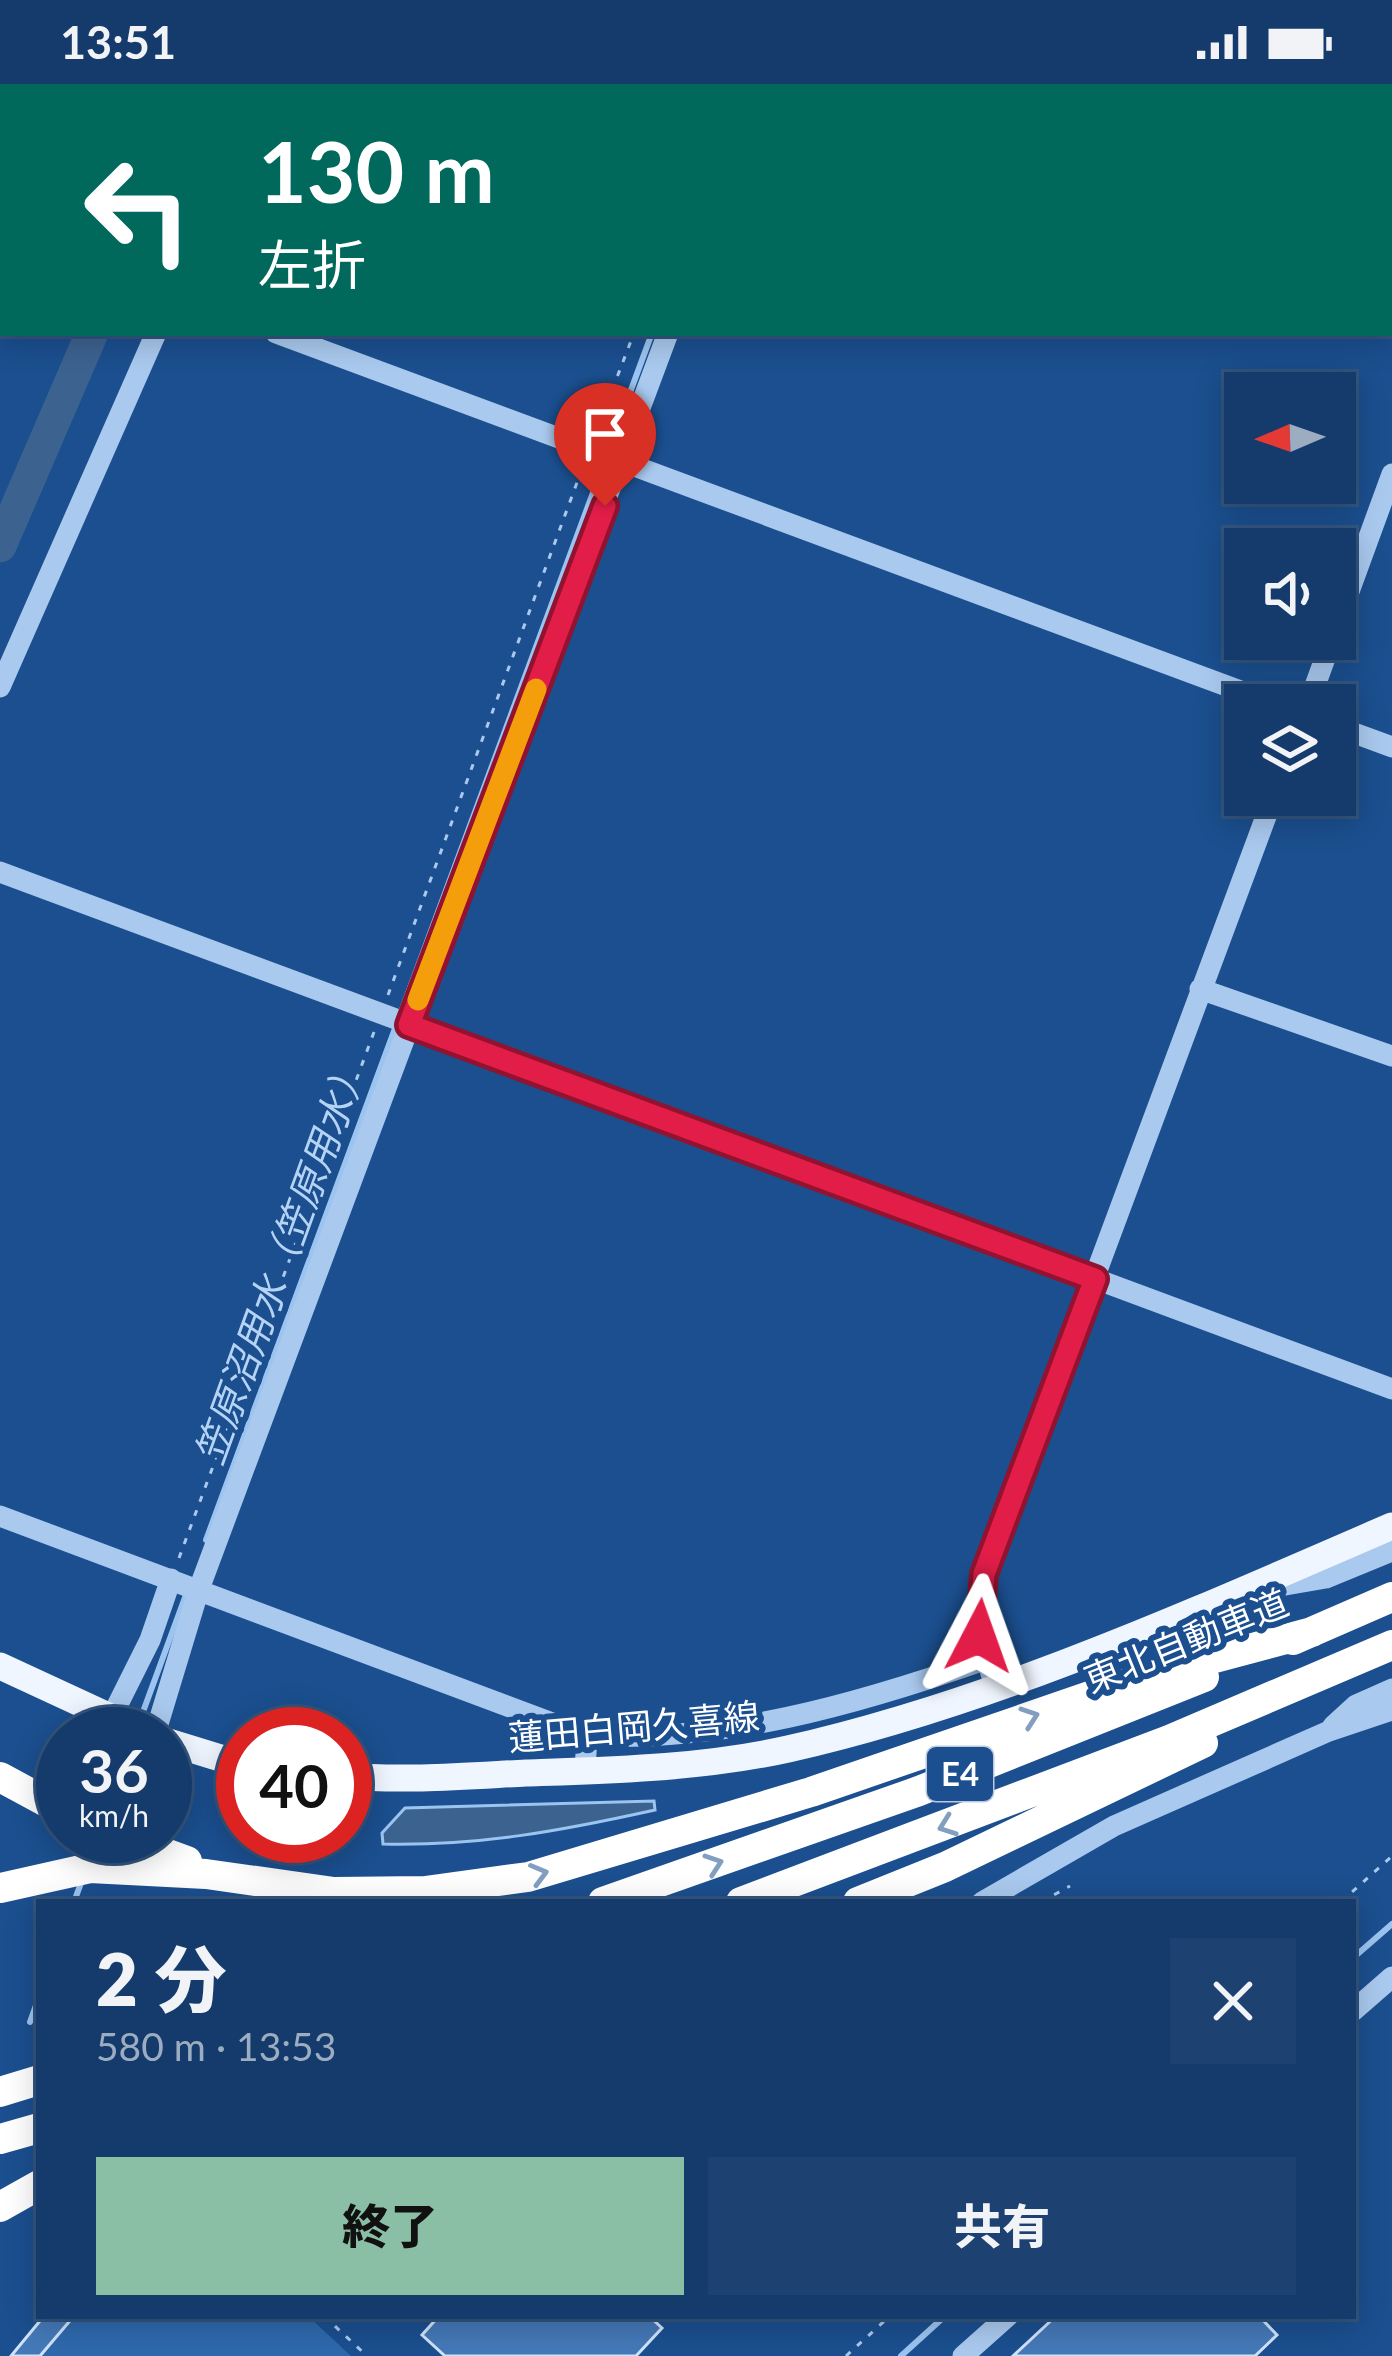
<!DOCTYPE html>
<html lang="ja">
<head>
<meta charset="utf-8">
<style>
	:root { --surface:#143b6b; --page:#1d4271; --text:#f1f3f6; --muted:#9dadc1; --line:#33557e; --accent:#8abfa5 }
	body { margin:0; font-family:Lato,"Noto Sans JP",sans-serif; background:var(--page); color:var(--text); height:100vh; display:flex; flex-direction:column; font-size:45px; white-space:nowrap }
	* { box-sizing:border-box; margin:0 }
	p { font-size:39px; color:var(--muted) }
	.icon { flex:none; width:66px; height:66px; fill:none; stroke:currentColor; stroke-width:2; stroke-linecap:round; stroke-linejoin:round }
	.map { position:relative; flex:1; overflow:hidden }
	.details { position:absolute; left:36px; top:1815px; width:1320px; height:420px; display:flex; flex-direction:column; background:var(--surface); border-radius:0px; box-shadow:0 6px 30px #0003,0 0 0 3px var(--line) }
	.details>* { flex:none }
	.guide { position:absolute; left:0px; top:0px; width:1392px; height:252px; box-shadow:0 6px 30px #0003,0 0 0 3px var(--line); background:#00695c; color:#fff; overflow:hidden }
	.needle { width:78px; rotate:268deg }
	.fabs { position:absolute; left:1224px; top:288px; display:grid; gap:24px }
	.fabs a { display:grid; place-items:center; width:132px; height:132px; border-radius:0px; background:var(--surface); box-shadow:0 6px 30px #0003,0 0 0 3px var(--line); font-size:60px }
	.speed { position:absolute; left:36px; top:1623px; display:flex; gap:24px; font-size:60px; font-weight:700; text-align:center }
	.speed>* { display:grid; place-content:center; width:156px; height:156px; border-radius:50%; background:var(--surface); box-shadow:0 6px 30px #0003,0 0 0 3px var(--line); line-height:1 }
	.speed small { font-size:30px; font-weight:400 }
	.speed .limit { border:18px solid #d22; background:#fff; color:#111 }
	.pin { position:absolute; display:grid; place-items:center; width:102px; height:102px; color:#fff; margin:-123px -51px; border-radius:50% 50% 50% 0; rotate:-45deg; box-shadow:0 0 12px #0007 }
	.pin .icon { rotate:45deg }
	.me { position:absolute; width:132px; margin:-66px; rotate:4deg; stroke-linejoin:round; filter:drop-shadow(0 0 9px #0008) }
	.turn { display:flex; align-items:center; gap:42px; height:252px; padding:0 60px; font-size:54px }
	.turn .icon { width:156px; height:156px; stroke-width:2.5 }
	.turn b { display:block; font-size:84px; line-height:102px }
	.round { display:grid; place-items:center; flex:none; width:126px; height:126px; border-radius:0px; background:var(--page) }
	.headline { display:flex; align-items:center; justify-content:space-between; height:204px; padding:0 60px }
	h1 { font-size:72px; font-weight:800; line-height:90px }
	.button { display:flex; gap:24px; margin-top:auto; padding:24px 60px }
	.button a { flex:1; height:138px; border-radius:0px; background:var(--accent); color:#111; font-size:48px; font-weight:800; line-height:138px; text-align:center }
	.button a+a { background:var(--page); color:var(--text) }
	.status { display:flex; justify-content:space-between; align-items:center; height:84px; padding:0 60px; background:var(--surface); direction:ltr }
	.status svg { height:33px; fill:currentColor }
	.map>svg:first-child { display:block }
	.green { fill:#2e69ad }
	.water { fill:#3c6290; stroke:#9cc4f0; stroke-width:3 }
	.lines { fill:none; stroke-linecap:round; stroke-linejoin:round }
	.stream { stroke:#9cc4f0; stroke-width:6 }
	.river { stroke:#3c6290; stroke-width:33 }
	.building { fill:#4478b7; stroke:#cfe3fa; stroke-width:3 }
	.path { stroke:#a9c9ee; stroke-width:3; stroke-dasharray:6 9; stroke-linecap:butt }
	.minor { stroke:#a9c9ee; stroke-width:21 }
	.major { stroke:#f0f6ff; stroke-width:27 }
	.highway { stroke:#fff; stroke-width:30 }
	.rail-casing { stroke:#fff; stroke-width:10 }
	.rail { stroke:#1b4f8f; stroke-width:6; stroke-dasharray:18; stroke-linecap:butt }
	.oneway { stroke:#829ec1 }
	.route-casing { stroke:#92132f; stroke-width:30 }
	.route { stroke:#e11d48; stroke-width:21 }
	.slow { stroke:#f59e0b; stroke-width:21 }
	.labels { text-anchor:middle; stroke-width:12; stroke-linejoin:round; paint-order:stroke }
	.shield { fill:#1b4f8f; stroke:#bbcadd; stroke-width:3 }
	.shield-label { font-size:33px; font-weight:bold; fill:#fff }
	.street-label { font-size:36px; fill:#fff; stroke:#1b4f8f }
	.water-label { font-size:39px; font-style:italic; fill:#b5d3f5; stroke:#1b4f8f }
</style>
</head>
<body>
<div class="status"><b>13:51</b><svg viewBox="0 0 49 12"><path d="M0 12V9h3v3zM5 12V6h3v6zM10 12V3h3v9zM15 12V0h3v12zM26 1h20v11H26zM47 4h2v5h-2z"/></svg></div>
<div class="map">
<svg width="1392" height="2272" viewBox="0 0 1392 2272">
	<rect width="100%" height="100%" fill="#1b4f8f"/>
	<path class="green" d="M74,2232H308L351,2272H40Z"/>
	<path class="water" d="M654,1717L655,1726C560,1747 480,1762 383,1760L382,1749L405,1724Z"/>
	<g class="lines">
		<path class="stream" d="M743,3L744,0
			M206,1456L652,249
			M140,1636L187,1508
			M89,1775L98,1752
			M74,1818L81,1799
			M1353,1874L1392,1840
			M30,1938L39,1913
			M901,2272L945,2232"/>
		<path class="river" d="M208,3L210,0
			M0,462L92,249"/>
	</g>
	<path class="building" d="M44,2232H74L40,2272H11Z
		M439,2232H649L662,2244L636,2272H445L422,2251Z
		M1056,2232H1259L1277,2251L1255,2272H1013Z"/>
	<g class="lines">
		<path class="path" d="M97,3L98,0
			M100,3L101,0
			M726,3L727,0
			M0,201L3,202
			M596,348L634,249
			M388,911L582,385
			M179,1474L374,948
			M1041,1818L1070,1802
			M1341,1818L1392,1772
			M324,2232L367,2272
			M846,2272L890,2232"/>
		<path class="minor" d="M1321,0L1329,3
			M276,3L278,0
			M758,3L759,0
			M1389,25L1392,27
			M276,249L1278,621
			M1335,546L1392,390
			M0,603L156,249
			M1308,621L1332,555
			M1335,642L1392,663
			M0,788L1392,1305
			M1200,905L1392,972
			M0,1432L587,1652L585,1687
			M1267,1504L1326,1494L1392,1467
			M995,1602L979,1552L984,1490L1274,711
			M111,1634L150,1556L171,1495
			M1333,1642L1356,1621L1392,1605
			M155,1650L199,1505L668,249
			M587,1652C725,1658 855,1621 984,1576
			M982,1818L1114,1742L1329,1647L1392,1626
			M1353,1927L1392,1893
			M963,2272L1008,2232"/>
		<path class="major" d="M0,1582L147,1650
			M165,1657L243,1681
			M345,1692C405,1697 467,1692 526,1689C614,1686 703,1684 788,1665C996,1618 1197,1526 1392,1442"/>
		<path class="highway" d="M35,3L36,0
			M66,3L67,0
			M0,13L3,7
			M0,71L3,65
			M0,132L3,126
			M1293,1556L1392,1513
			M0,1693L63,1727
			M119,1752L187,1777
			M0,1804L90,1784L206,1790L334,1808L425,1807L528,1793L811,1708L1151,1591L1312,1548
			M603,1818L919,1707L1204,1593
			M741,1818L1169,1656L1392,1561
			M858,1818L945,1783L1203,1659
			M0,2008L39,1996
			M0,2055L39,2044
			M0,2123L39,2101"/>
		<defs>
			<path id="rail" d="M1387,0L1392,2"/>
		</defs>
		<use href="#rail" class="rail-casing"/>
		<use href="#rail" class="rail"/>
	</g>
	<defs><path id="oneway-chevron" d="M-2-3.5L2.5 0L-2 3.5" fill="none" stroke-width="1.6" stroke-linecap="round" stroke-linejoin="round" transform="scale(3)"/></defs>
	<g class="oneway">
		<use href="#oneway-chevron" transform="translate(1030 1633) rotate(-19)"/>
		<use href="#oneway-chevron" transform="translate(947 1742) rotate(160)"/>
		<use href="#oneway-chevron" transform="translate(714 1780) rotate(-19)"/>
		<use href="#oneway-chevron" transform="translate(539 1790) rotate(-15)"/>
	</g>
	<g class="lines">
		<defs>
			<path id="route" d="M605,422L409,941L1095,1195L984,1490L979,1552"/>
		</defs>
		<use href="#route" class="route-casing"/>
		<use href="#route" class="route"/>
		<path class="slow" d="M418,916L536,605"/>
	</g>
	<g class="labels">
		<rect class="shield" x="927" y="1663" width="66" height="54" rx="9"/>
		<g class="shield-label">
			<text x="960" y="1702">E4</text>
		</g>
		<g class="street-label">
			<text transform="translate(1186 1557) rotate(-22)" y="13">東北自動車道</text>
			<text transform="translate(634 1643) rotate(-5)" y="13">蓮田白岡久喜線</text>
		</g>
		<g class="water-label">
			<text transform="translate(281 1177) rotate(-70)" y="14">笠原沼用水（笠原用水）</text>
		</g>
	</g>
</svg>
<div class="fabs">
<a><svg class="needle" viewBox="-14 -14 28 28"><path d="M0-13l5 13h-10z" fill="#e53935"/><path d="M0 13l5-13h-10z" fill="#9dadc1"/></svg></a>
<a><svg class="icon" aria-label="sound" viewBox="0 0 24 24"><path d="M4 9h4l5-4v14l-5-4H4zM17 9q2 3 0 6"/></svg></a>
<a><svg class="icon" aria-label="layers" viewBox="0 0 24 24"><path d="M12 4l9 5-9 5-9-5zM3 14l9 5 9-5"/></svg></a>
</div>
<div class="speed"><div>36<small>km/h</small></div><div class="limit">40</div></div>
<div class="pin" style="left:605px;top:422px;background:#d93025"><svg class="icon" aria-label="arrive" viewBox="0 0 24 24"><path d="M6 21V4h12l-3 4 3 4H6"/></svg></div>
<svg class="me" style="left:979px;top:1552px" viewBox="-20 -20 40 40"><path d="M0-17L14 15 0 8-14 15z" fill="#e11d48" stroke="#fff" stroke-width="4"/></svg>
<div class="guide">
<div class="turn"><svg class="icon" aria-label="left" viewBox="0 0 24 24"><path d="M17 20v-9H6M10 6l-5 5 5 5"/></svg><div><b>130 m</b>左折</div></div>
</div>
<section class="details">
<div class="headline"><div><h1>2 分</h1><p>580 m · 13:53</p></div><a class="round"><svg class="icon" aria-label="close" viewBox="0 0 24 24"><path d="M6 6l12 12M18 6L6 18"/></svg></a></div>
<div class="button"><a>終了</a><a>共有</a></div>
</section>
</div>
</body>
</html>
